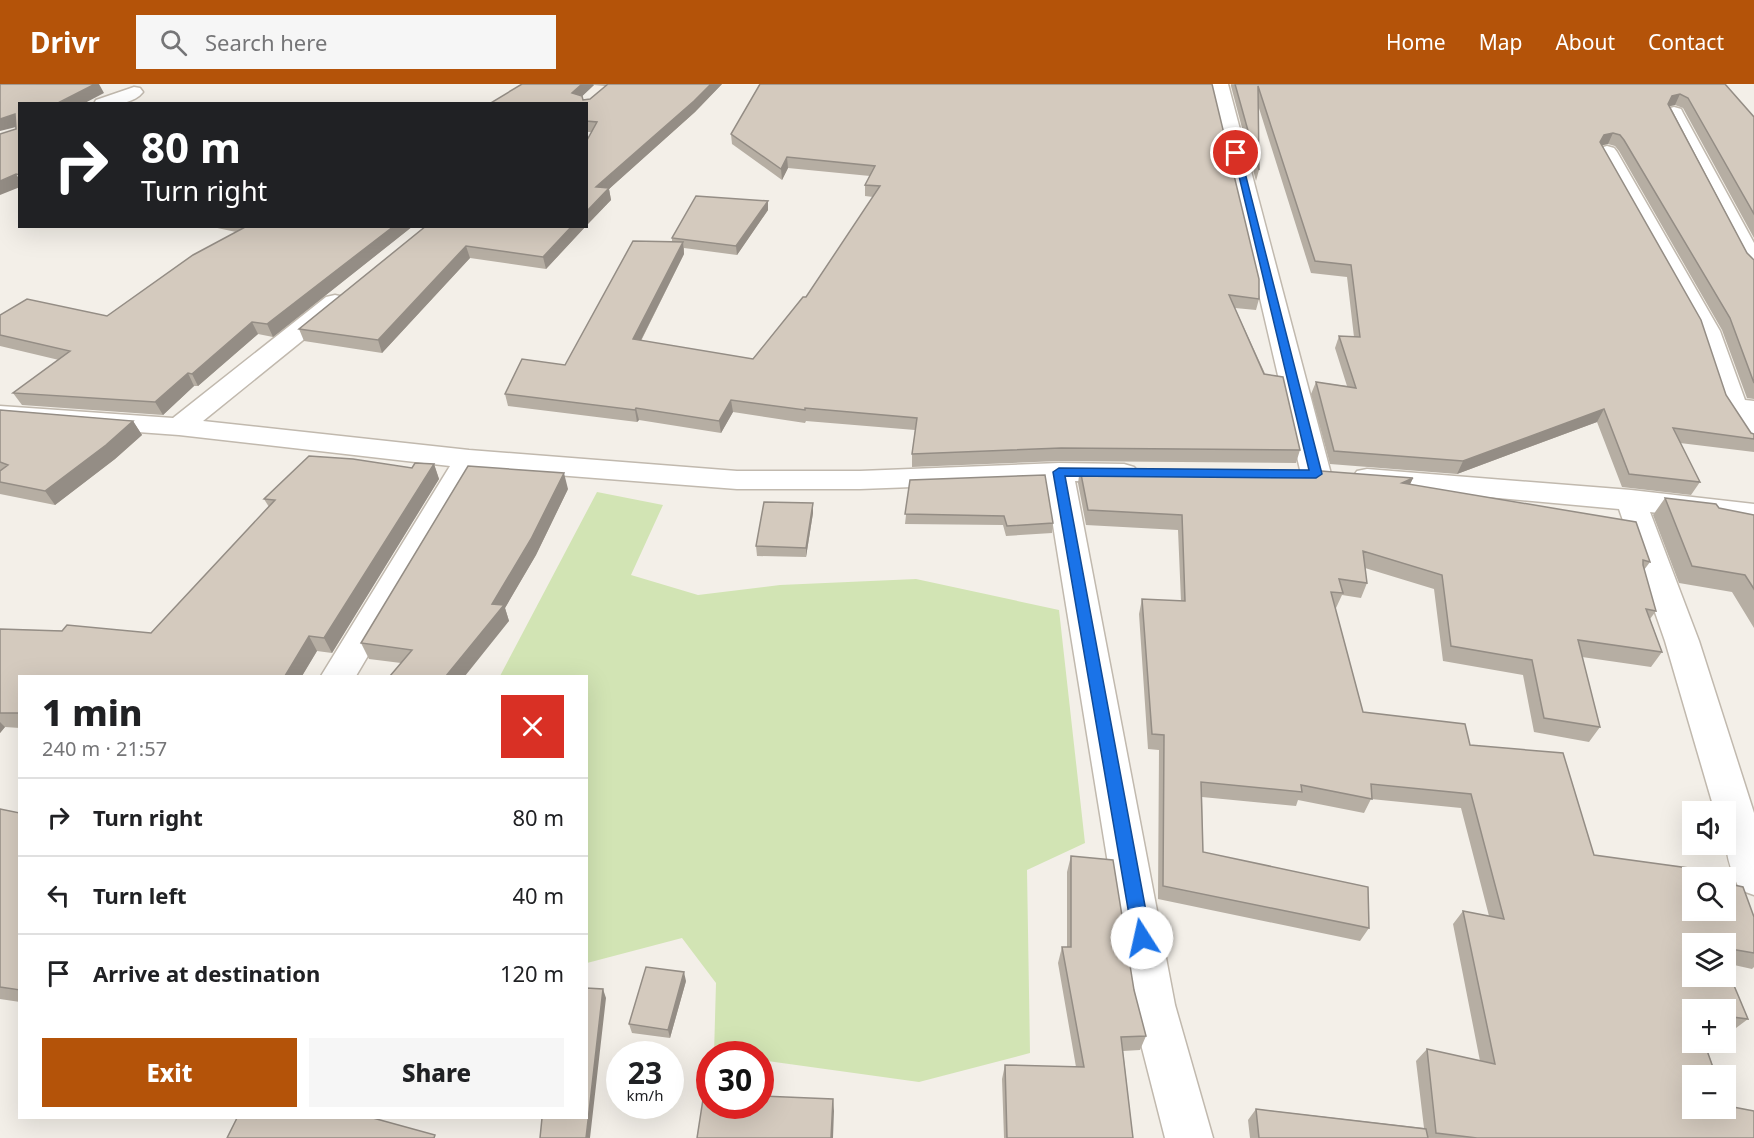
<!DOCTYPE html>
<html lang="en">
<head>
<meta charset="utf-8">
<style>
	:root { --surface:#fff; --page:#f6f6f6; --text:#202124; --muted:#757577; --line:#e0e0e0; --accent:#b45309 }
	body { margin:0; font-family:"Noto Sans",sans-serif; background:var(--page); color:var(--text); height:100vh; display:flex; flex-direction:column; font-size:22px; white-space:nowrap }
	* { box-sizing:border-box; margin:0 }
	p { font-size:20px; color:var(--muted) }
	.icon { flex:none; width:33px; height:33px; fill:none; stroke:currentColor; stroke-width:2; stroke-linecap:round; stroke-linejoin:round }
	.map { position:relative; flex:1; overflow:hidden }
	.details { position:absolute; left:18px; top:591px; width:570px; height:444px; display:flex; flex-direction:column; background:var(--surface); border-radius:0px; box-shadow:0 6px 24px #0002 }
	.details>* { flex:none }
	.hud { position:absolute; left:18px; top:18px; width:570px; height:126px; border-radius:0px; box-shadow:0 6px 24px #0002; background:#202124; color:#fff; overflow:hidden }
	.tools { position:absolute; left:1682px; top:717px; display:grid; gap:12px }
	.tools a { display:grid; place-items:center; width:54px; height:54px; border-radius:0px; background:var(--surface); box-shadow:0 6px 24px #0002; font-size:30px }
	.speed { position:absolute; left:606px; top:957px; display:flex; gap:12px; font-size:30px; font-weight:700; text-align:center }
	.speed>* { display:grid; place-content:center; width:78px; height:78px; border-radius:50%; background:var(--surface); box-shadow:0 6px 24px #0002; line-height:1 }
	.speed small { font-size:15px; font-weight:400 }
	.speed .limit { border:9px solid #d22; background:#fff; color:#111 }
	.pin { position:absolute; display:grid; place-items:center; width:51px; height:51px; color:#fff; margin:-26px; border:3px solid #fff; border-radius:50%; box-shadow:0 2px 6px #0007 }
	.me { position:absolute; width:66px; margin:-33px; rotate:350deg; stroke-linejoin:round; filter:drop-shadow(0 0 4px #0008) }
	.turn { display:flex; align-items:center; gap:21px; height:126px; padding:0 24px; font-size:27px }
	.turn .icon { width:78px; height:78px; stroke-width:2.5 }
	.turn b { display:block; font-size:42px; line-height:51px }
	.round { display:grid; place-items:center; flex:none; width:63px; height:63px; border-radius:0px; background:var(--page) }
	.head { display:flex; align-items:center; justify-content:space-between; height:102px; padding:0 24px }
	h1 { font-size:36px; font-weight:800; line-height:45px }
	.primary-button { display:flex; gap:12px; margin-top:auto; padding:12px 24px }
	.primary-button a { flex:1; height:69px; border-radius:0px; background:var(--accent); color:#fff; font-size:24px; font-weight:800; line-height:69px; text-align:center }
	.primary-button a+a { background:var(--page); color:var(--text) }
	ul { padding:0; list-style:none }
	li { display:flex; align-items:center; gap:18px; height:78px; padding:0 24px; border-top:2px solid var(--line) }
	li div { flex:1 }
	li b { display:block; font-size:22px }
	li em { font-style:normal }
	header { display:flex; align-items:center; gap:36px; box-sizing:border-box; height:84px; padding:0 30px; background:var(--accent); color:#fff }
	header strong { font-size:28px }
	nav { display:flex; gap:33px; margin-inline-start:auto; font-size:21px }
	.search { width:420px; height:54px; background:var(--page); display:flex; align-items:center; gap:15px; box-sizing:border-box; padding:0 21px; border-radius:0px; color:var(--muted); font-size:22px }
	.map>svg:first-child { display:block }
	.green { fill:#d2e4b4 }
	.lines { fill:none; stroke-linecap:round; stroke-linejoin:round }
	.street-casing { stroke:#c1b9ae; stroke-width:3 }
	.street { fill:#fff; fill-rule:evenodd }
	.wall { fill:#b6aea3; fill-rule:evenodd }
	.shaded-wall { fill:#948d85 }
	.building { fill:#d4cabe; stroke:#948d85; stroke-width:1.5 }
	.route { fill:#1a73e8; stroke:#114b97; stroke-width:1.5 }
</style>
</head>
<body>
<header>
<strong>Drivr</strong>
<div class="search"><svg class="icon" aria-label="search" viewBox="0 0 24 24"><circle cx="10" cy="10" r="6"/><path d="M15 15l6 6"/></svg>Search here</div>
<nav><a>Home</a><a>Map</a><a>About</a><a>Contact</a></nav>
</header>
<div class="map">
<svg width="1754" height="1054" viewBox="0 0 1754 1054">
	<rect width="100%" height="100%" fill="#f3efe8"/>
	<path class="green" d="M597,408L663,421L631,491L698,511L780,501L916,495L1059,526L1085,759L1027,786L1030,969L919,998L761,976L760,970H714L716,899L682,854L587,879L586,592H500Z"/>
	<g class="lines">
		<defs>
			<path id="street" d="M1210,0H1228L1331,390L1326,397L1316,399L1306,397L1301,390Z
				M134,3L140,4L143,8C132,22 110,20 94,20L96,16Z
				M1674,23L1681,25L1683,29L1754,159V187L1746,185L1742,180L1665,29L1667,25Z
				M1607,62L1614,64L1617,68L1720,247L1745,316L1754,317V363L1744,360L1720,323L1696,247L1597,68L1600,64Z
				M335,211L344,213L347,218L344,223L203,337L469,366L737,387H860L1059,379L1124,380L1134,383L1139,389L1134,395L1124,398L1075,397L1175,921L1213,1054H1165L1131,921L1046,398L860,405H737L478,385L356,592H321L450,382L179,351L0,338V322L173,334L326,213Z
				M1367,385L1631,406L1754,420V440L1650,428L1699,557L1754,729V811L1740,806C1725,775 1725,760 1725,728H1715L1665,557L1619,425L1357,401L1352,394L1357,387Z"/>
		</defs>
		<use href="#street" class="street-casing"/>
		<use href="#street" class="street"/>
	</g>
	<path class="wall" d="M522,0H722L695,28L609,105L611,116L586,142V58L592,48H586V20ZM594,1L606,2L590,15L583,16L582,12Z
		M760,0L1259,215L1256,226L1235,224L1300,366L1296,379L1059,377L912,383V370L915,346L806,337L805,339L733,328L721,349L639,336L637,338L508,322L505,310L565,281L672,158V154L768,117V126L737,171L684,164V170L641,257L753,275L806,213L873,113L865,112V101L870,92L788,84L782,96L732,60L731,50Z
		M1231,0H1725L1754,33V154L1683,24L1675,21L1670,22L1747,169L1754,176V315L1747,314L1722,246L1619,67L1615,62L1608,60L1602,61L1726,311L1754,355V368L1680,359L1700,398L1691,411L1622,403L1597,338L1457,390L1330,380L1311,310L1316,298L1347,302L1335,264L1339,252L1354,253L1347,193L1311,189L1258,21L1259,86L1256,97L1231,2Z
		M208,142H413L273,253L258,250L198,302H194L163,331L22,321L13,309L59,276L0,262V231L107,232L236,148Z
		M426,142H586L546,185L470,174L382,269L304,257L299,245Z
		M0,326L133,337L142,351L115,375L55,421L0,410Z
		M434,380L439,395L332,569L317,567L302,592H20V644L5,643L0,649V545L151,549L269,423L264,415L412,384Z
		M1080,385L1413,394L1410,400L1650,478L1644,486L1656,527L1650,535L1662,568L1651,583L1582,573L1600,643L1589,658L1534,648L1523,591L1443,577L1434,505L1365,484L1367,499L1361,514L1342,511L1336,524H1335L1363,628L1470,661L1594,771L1692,794L1754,833V883L1752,885L1725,879V860H1692L1748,935L1732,947L1725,946V926H1692L1728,1022L1754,1054H1250L1248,1036L1256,1025L1424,1044L1416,977L1427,965L1480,977L1453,840L1463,827L1489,832L1461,724L1371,715L1364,729L1298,716L1296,722L1202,713L1203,768L1369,844L1360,857L1158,815L1159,666L1148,665L1139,530L1142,515L1181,517L1178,446L1086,441L1078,399Z
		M910,396L1053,439L1052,449L1006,452L1003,441L905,440Z
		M568,405L536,471L505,524L509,537L401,579L369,575L361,559Z
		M1665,414L1754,431V544L1732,508L1679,499L1653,431Z
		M813,419V429L806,473L757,472L756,462Z
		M0,725L20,729V918L0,915Z
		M1071,772L1134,906L1146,952L1140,966L1123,967L1133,1054H1004L1002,995L1005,981L1076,983L1058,879L1062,863H1067V788Z
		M686,897L670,954L632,949L629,940Z"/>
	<path class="shaded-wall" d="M95,0H99L104,9L83,20H56Z
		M582,0H593L594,1L574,20L572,9Z
		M711,0H722L695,28L609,105L611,116L586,142V128L596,103Z
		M1680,10L1675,21L1666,23L1672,12Z
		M15,30L20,42L0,47V35Z
		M1613,49L1608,60L1599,62L1600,58L1604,51Z
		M787,73L788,84L782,96L781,85Z
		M16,90L20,96V103L0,111V97Z
		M768,117V126L737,171L736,162Z
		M394,142H413L273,253L267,240Z
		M572,142H586L546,185L543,173Z
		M683,158L684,170L635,268L633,255Z
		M466,162L470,174L382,269L378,256Z
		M252,238L258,250L198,302L192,290Z
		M188,289L194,302L163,331L155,318Z
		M731,316L733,328L721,349L719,337Z
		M636,324L639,336L637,338L635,326Z
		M1604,325L1597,338L1457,390L1463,377Z
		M133,337L142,351L115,375L55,421L45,407Z
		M434,380L439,395L332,569L324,554Z
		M564,389L568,405L536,471L505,524L509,537L465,592H446L492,520Z
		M1413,394L1406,409L1402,399Z
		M813,419V429L806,473V464Z
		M309,552L317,567L302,592H285Z
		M0,638L5,643L0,649Z
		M684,888L686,897L670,954L668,946Z
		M603,905L606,914L590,1054H586Z
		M833,1015L834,1027L833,1054H831Z"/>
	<path class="building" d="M0,0H95L56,20H20V91L16,90L0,97V50L16,45L15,30L0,35Z
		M522,0H582L572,9L582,12L583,16L590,15L608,0H711L694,17L596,103L609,104L586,128V58L597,38L586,37V20H489Z
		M760,0H1212L1259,195V215L1229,211L1264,290L1283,293L1300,366L1061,364L912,370L917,334L805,324V326L731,316L719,337L636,324L635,326L505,310L522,275L565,281L633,157L683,158L633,255L753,275L803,213H806L880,102L865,101L875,82L787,73L781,85L731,50Z
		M1235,0H1725L1754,33V130L1688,14L1680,10L1672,12L1668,20L1747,169L1754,176V299L1730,234L1624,56L1620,51L1613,49L1604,51L1600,58L1701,236L1726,311L1751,349L1754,350V355L1673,344L1700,398L1629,390L1604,325L1463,377L1334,367L1316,298L1356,304L1339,252L1360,253L1351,181L1315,177L1258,2L1259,86Z
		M696,112L768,117L736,162L672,154Z
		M247,142H394L267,240L252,238L192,290L188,289L155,318L13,309L70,267L0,251V231L27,215L107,232L193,171Z
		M426,142H572L543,173L466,162L378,256L299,245Z
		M0,326L133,337L106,361L45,407L0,398V387L8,381L0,378Z
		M309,372L353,375L412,384L415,379L434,380L324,554L309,552L285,592H20V629H0V545L62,547L67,541L151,549L275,416L264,415Z
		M468,382L564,389L531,455L492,520L504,521L446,592H390L412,566L361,559Z
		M1080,385L1321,387L1413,394L1402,399L1636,438L1650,478L1643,476V481L1656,527L1646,525L1662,568L1578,556L1600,643L1544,634L1532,576L1451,562L1442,491L1363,467L1367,499L1339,495L1343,509L1331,508L1363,628L1465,640L1470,661L1563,669L1594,771L1696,785L1699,794H1692V826H1725V799L1743,803L1754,833V869L1725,864V860H1692V892H1725V880L1748,935L1725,932V926H1692V958H1704L1716,992H1692V1024H1725V1016L1728,1022L1754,1027V1054H1477L1436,1049L1427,965L1495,980L1463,827L1504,835L1471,710L1371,700L1372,715L1301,701L1302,708L1201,698L1203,768L1368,803L1369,844L1163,802L1164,651L1152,650L1142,515L1185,517L1182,431L1088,426Z
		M1045,391L1053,439L1007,442L1004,432L905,430L910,396Z
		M1665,414L1716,420L1719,424L1754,431V505L1745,491L1692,482Z
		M764,418L813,419L806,464L756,462Z
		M0,725L20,729V906L0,903Z
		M1071,772L1113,776L1134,906L1146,952L1121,953L1133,1054H1007L1005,981L1084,983L1062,863H1071Z
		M646,883L684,888L668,946L629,940Z
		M586,904L603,905L586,1054H540L542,1034H586Z
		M706,996L710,997V1022H760V1012L833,1015L831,1054H697Z
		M1256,1025L1426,1045L1428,1054H1259Z
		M237,1034H373L435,1051L434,1054H227Z"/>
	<path class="route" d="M1233,67L1240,69L1322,390L1316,394L1065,392L1151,854L1148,860L1142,862L1136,860L1133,854L1053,388L1059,384L1309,386Z"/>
</svg>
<div class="tools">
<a><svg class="icon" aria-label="sound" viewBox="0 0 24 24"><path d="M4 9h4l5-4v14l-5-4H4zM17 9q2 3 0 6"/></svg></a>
<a><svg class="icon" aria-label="search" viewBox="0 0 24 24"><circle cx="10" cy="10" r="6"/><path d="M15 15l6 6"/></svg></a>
<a><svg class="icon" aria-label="layers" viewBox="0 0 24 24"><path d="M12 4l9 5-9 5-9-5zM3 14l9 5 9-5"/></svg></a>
<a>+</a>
<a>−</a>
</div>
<div class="speed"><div>23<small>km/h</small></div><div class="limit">30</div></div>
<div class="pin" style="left:1236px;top:69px;background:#d93025"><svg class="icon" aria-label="arrive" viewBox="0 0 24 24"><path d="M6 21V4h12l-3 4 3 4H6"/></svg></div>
<svg class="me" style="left:1142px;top:854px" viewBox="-20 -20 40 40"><circle r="19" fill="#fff"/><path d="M0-13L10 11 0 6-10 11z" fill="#1a73e8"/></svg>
<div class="hud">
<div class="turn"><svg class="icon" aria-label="right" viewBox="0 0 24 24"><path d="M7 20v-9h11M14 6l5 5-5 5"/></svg><div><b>80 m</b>Turn right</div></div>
</div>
<section class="details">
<div class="head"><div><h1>1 min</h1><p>240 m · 21:57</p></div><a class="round" style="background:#d93025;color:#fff"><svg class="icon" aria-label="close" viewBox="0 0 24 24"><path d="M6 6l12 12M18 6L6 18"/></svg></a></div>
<ul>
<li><svg class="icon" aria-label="right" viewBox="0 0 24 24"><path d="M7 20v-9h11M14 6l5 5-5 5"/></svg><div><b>Turn right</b></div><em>80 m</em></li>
<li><svg class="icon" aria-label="left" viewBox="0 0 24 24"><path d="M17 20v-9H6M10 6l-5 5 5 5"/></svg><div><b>Turn left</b></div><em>40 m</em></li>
<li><svg class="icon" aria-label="arrive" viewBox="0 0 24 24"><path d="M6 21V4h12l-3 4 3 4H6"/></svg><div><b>Arrive at destination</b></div><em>120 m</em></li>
</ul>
<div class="primary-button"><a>Exit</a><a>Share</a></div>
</section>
</div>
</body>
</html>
